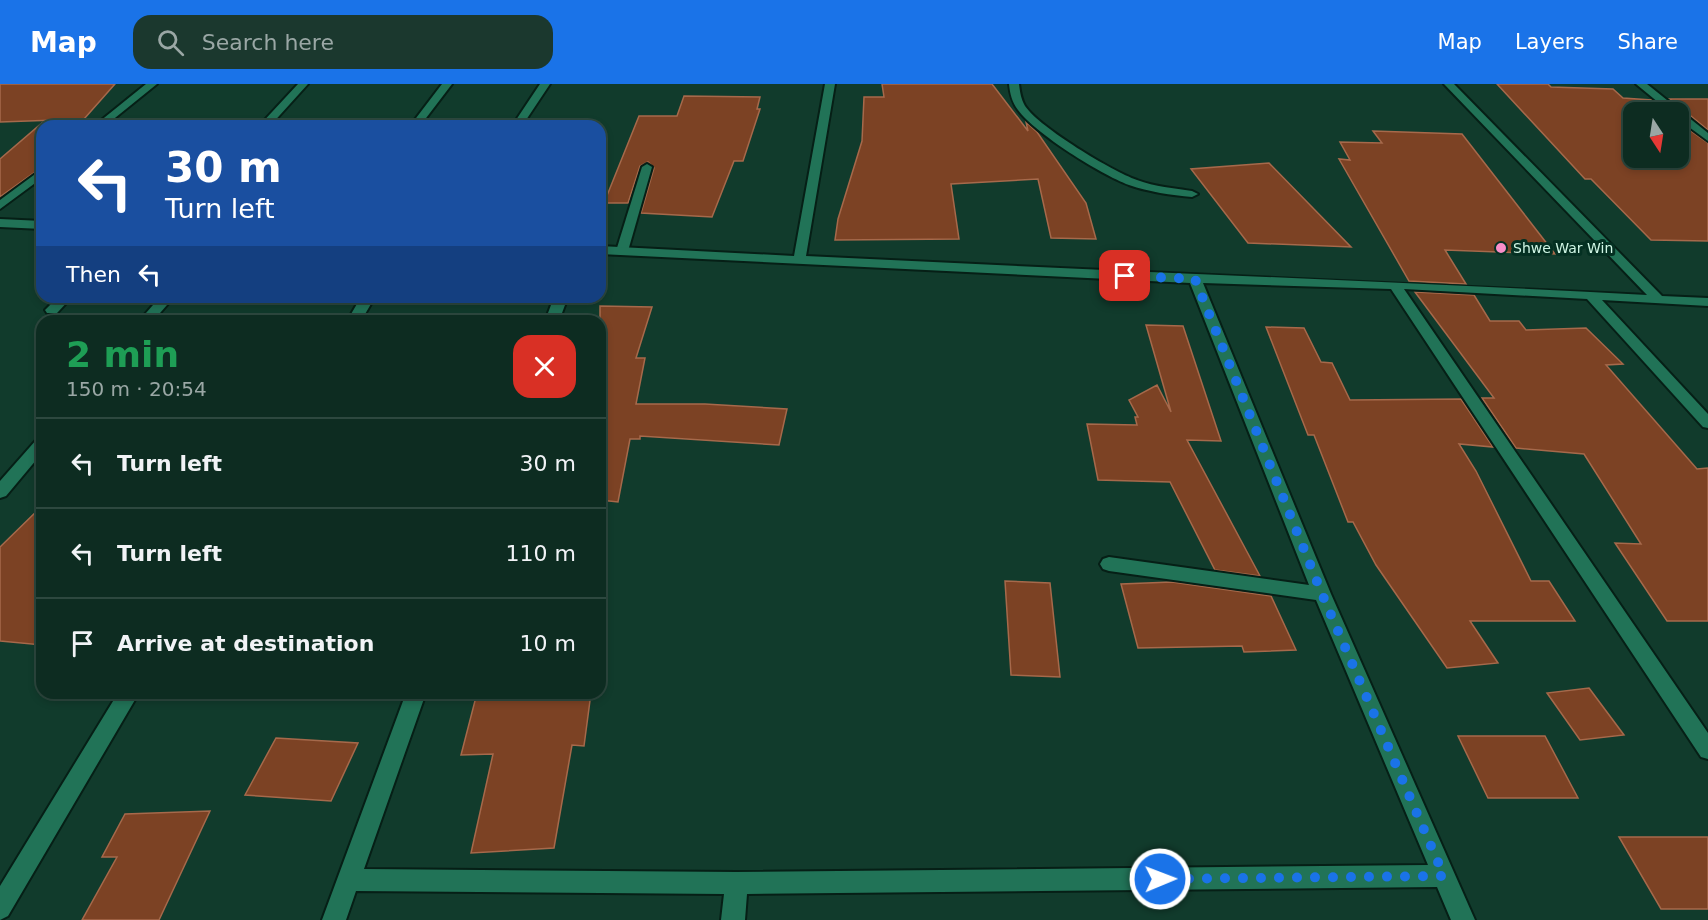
<!DOCTYPE html>
<html lang="en">
<head>
<meta charset="utf-8">
<style>
	:root { --surface:#0d2c21; --page:#1b382e; --text:#f1f3f6; --muted:#9aa7a5; --line:#2d483f; --accent:#1a73e8 }
	body { margin:0; font-family:"DejaVu Sans",sans-serif; background:var(--page); color:var(--text); height:100vh; display:flex; flex-direction:column; font-size:22px; white-space:nowrap }
	* { box-sizing:border-box; margin:0 }
	p { font-size:20px; color:var(--muted) }
	.icon { flex:none; width:33px; height:33px; fill:none; stroke:currentColor; stroke-width:2; stroke-linecap:round; stroke-linejoin:round }
	.map { position:relative; flex:1; overflow:hidden }
	.details { position:absolute; left:36px; top:231px; width:570px; height:384px; display:flex; flex-direction:column; background:var(--surface); border-radius:18px; box-shadow:0 3px 9px #0003,0 0 0 2px var(--line) }
	.details>* { flex:none }
	.guide { position:absolute; left:36px; top:36px; width:570px; height:183px; border-radius:18px; box-shadow:0 3px 9px #0003,0 0 0 2px var(--line); background:#1a4fa0; color:#fff; overflow:hidden }
	.needle { width:39px; rotate:168deg }
	.controls { position:absolute; left:1623px; top:18px; display:grid; gap:12px }
	.controls a { display:grid; place-items:center; width:66px; height:66px; border-radius:12px; background:var(--surface); box-shadow:0 3px 9px #0003,0 0 0 2px var(--line); font-size:30px }
	.pin { position:absolute; display:grid; place-items:center; width:51px; height:51px; color:#fff; margin:-26px; border-radius:12px; box-shadow:0 3px 9px #0006 }
	.me { position:absolute; width:66px; margin:-33px; rotate:89deg; stroke-linejoin:round; filter:drop-shadow(0 0 4px #0008) }
	.turn { display:flex; align-items:center; gap:21px; height:126px; padding:0 30px; font-size:27px }
	.turn .icon { width:78px; height:78px; stroke-width:2.5 }
	.turn b { display:block; font-size:42px; line-height:51px }
	.then { display:flex; align-items:center; height:57px; padding:0 30px; background:#0003; gap:12px; font-size:22px }
	.round { display:grid; place-items:center; flex:none; width:63px; height:63px; border-radius:18px; background:var(--page) }
	.head { display:flex; align-items:center; justify-content:space-between; height:102px; padding:0 30px }
	h1 { font-size:36px; font-weight:800; line-height:45px; color:#1e9e55 }
	ul { padding:0; list-style:none }
	li { display:flex; align-items:center; gap:18px; height:90px; padding:0 30px; border-top:2px solid var(--line) }
	li div { flex:1 }
	li b { display:block; font-size:22px }
	li em { font-style:normal }
	header { display:flex; align-items:center; gap:36px; box-sizing:border-box; height:84px; padding:0 30px; background:var(--accent); color:#fff }
	header strong { font-size:28px }
	nav { display:flex; gap:33px; margin-inline-start:auto; font-size:21px }
	.search { width:420px; height:54px; background:var(--page); display:flex; align-items:center; gap:15px; box-sizing:border-box; padding:0 21px; border-radius:18px; color:var(--muted); font-size:22px }
	.map>svg:first-child { display:block }
	.building { fill:#7c4224; stroke:#a6694b; stroke-width:1.5 }
	.lines { fill:none; stroke-linecap:round; stroke-linejoin:round }
	.service-casing { stroke:#061f16; stroke-width:4 }
	.minor-casing { stroke:#061f16; stroke-width:4 }
	.service { fill:#217357; fill-rule:evenodd }
	.minor { fill:#217357; fill-rule:evenodd }
	.route { stroke:#1a73e8; stroke-width:10; stroke-dasharray:0 18 }
	.poi-dot { fill:#f98fca; stroke:#043022; stroke-width:2 }
	.labels { text-anchor:middle; stroke-width:6; stroke-linejoin:round; paint-order:stroke }
	.far-poi-label { font-size:14px; fill:#d0f6e5; stroke:#043022; text-anchor:start }
</style>
</head>
<body>
<header>
<strong>Map</strong>
<div class="search"><svg class="icon" aria-label="search" viewBox="0 0 24 24"><circle cx="10" cy="10" r="6"/><path d="M15 15l6 6"/></svg>Search here</div>
<nav><a>Map</a><a>Layers</a><a>Share</a></nav>
</header>
<div class="map">
<svg width="1708" height="836" viewBox="0 0 1708 836">
	<rect width="100%" height="100%" fill="#113b2c"/>
	<path class="building" d="M0,0H115L84,35L0,38Z
		M882,0H992L1028,47L1026,38L1037,48L1086,119L1096,155L1051,154L1038,95L951,100L959,155L835,156L838,135L862,57L864,13H884Z
		M1497,0H1548L1551,3L1613,5L1623,14L1652,16L1667,28H1634V74H1678V38L1708,59V157L1651,156L1591,95H1585Z
		M684,12L760,13L757,25H760L743,77H734L712,133L641,129L654,84L648,78L640,82L628,119H604L639,32H677Z
		M1670,15H1708V46Z
		M42,39V83L0,113V75Z
		M1373,47L1462,50L1555,170L1445,166L1466,200L1409,197L1339,75L1350,76L1340,58L1382,59Z
		M1269,79L1351,163L1248,159L1191,85Z
		M1415,208L1474,211L1490,237H1519L1526,246L1586,244L1623,280L1606,281L1697,385L1708,384V537H1667L1615,459L1641,460L1584,370L1516,364L1482,314H1494Z
		M600,222L652,223L636,274H645L636,320H705L787,325L779,361L640,352V355H630L618,418L600,416Z
		M1146,241L1183,242L1221,357L1187,356L1260,492L1215,486L1170,398L1098,396L1087,340L1137,341L1135,333H1138L1129,316L1157,301L1171,328Z
		M1266,243L1304,244L1321,278L1332,279L1350,316L1461,315L1493,363L1459,360L1476,387L1531,497H1549L1575,537H1470L1498,579L1447,584L1376,481L1353,438H1348L1314,351H1308Z
		M42,422V561L0,557V463Z
		M1005,497L1050,499L1060,593L1011,591Z
		M1172,498L1271,512L1296,566L1244,568L1242,562L1138,564L1121,500Z
		M1589,604L1624,651L1580,656L1547,609Z
		M477,609H591L584,662L572,661L554,764L471,769L493,670L461,671Z
		M1458,652H1545L1578,714H1488Z
		M276,654L358,659L331,717L245,711Z
		M210,727L159,836H82L117,773H102L125,730Z
		M1619,753H1708V825H1661Z"/>
	<g class="lines">
		<defs>
			<path id="service" d="M647,80L652,83L628,167L622,171L618,170L616,167L642,83Z"/>
			<path id="minor" d="M146,0H157L105,42H94Z
				M298,0H308L270,42H259Z
				M442,0H452L420,42H410Z
				M540,0H550L522,42H512Z
				M825,0H835L806,172C1086,186 1366,196 1647,211L1444,0H1454L1662,212L1708,214V222L1602,216L1708,330V344L1703,343L1587,215L1404,205L1708,649V675L1701,673L1391,205L1203,199L1331,510L1475,836H1451L1437,803L747,810L745,836H721L724,810L356,807L346,836H322L406,609H426L364,785L736,788L1428,781L1316,516L1109,487L1103,485L1100,480L1103,475L1109,473L1309,501L1190,199L600,170V162L794,172Z
				M1009,0H1019C1020,8 1021,15 1025,22C1040,44 1112,87 1137,96C1155,103 1174,104 1192,107L1198,110L1192,113C1171,111 1149,108 1129,101C1100,90 1036,50 1018,26C1012,18 1010,10 1009,0Z
				M1636,0H1647L1708,49V57L1678,35V28H1670Z
				M42,85V94L0,125V116Z
				M0,135L42,137V145L0,143Z
				M58,213H72L57,229H47L45,226Z
				M160,213H174L153,237H139Z
				M361,213H375L361,237H347Z
				M554,213H568L559,237H545Z
				M42,354V369L6,412L0,414V397L37,355Z
				M118,609H139L8,832L0,836V802Z"/>
		</defs>
		<use href="#service" class="service-casing"/>
		<use href="#minor" class="minor-casing"/>
		<use href="#service" class="service"/>
		<use href="#minor" class="minor"/>
	</g>
	<g class="lines">
		<path class="route" d="M1125,192L1195,195L1322,510L1444,792L1160,795"/>
	</g>
	<circle class="poi-dot" cx="1501" cy="164" r="6"/>
	<g class="labels">
		<g class="far-poi-label">
			<text x="1513" y="169">Shwe War Win</text>
		</g>
	</g>
</svg>
<div class="controls">
<a><svg class="needle" viewBox="-14 -14 28 28"><path d="M0-13l5 13h-10z" fill="#e53935"/><path d="M0 13l5-13h-10z" fill="#9aa7a5"/></svg></a>
</div>
<div class="pin" style="left:1125px;top:192px;background:#d93025"><svg class="icon" aria-label="arrive" viewBox="0 0 24 24"><path d="M6 21V4h12l-3 4 3 4H6"/></svg></div>
<svg class="me" style="left:1160px;top:795px" viewBox="-20 -20 40 40"><circle r="17" fill="#1a73e8" stroke="#fff" stroke-width="3"/><path d="M0-11L8 9 0 5-8 9z" fill="#fff"/></svg>
<div class="guide">
<div class="turn"><svg class="icon" aria-label="left" viewBox="0 0 24 24"><path d="M17 20v-9H6M10 6l-5 5 5 5"/></svg><div><b>30 m</b>Turn left</div></div>
<div class="then">Then<svg class="icon" aria-label="left" viewBox="0 0 24 24"><path d="M17 20v-9H6M10 6l-5 5 5 5"/></svg></div>
</div>
<section class="details">
<div class="head"><div><h1>2 min</h1><p>150 m · 20:54</p></div><a class="round" style="background:#d93025;color:#fff"><svg class="icon" aria-label="close" viewBox="0 0 24 24"><path d="M6 6l12 12M18 6L6 18"/></svg></a></div>
<ul>
<li><svg class="icon" aria-label="left" viewBox="0 0 24 24"><path d="M17 20v-9H6M10 6l-5 5 5 5"/></svg><div><b>Turn left</b></div><em>30 m</em></li>
<li><svg class="icon" aria-label="left" viewBox="0 0 24 24"><path d="M17 20v-9H6M10 6l-5 5 5 5"/></svg><div><b>Turn left</b></div><em>110 m</em></li>
<li><svg class="icon" aria-label="arrive" viewBox="0 0 24 24"><path d="M6 21V4h12l-3 4 3 4H6"/></svg><div><b>Arrive at destination</b></div><em>10 m</em></li>
</ul>
</section>
</div>
</body>
</html>
